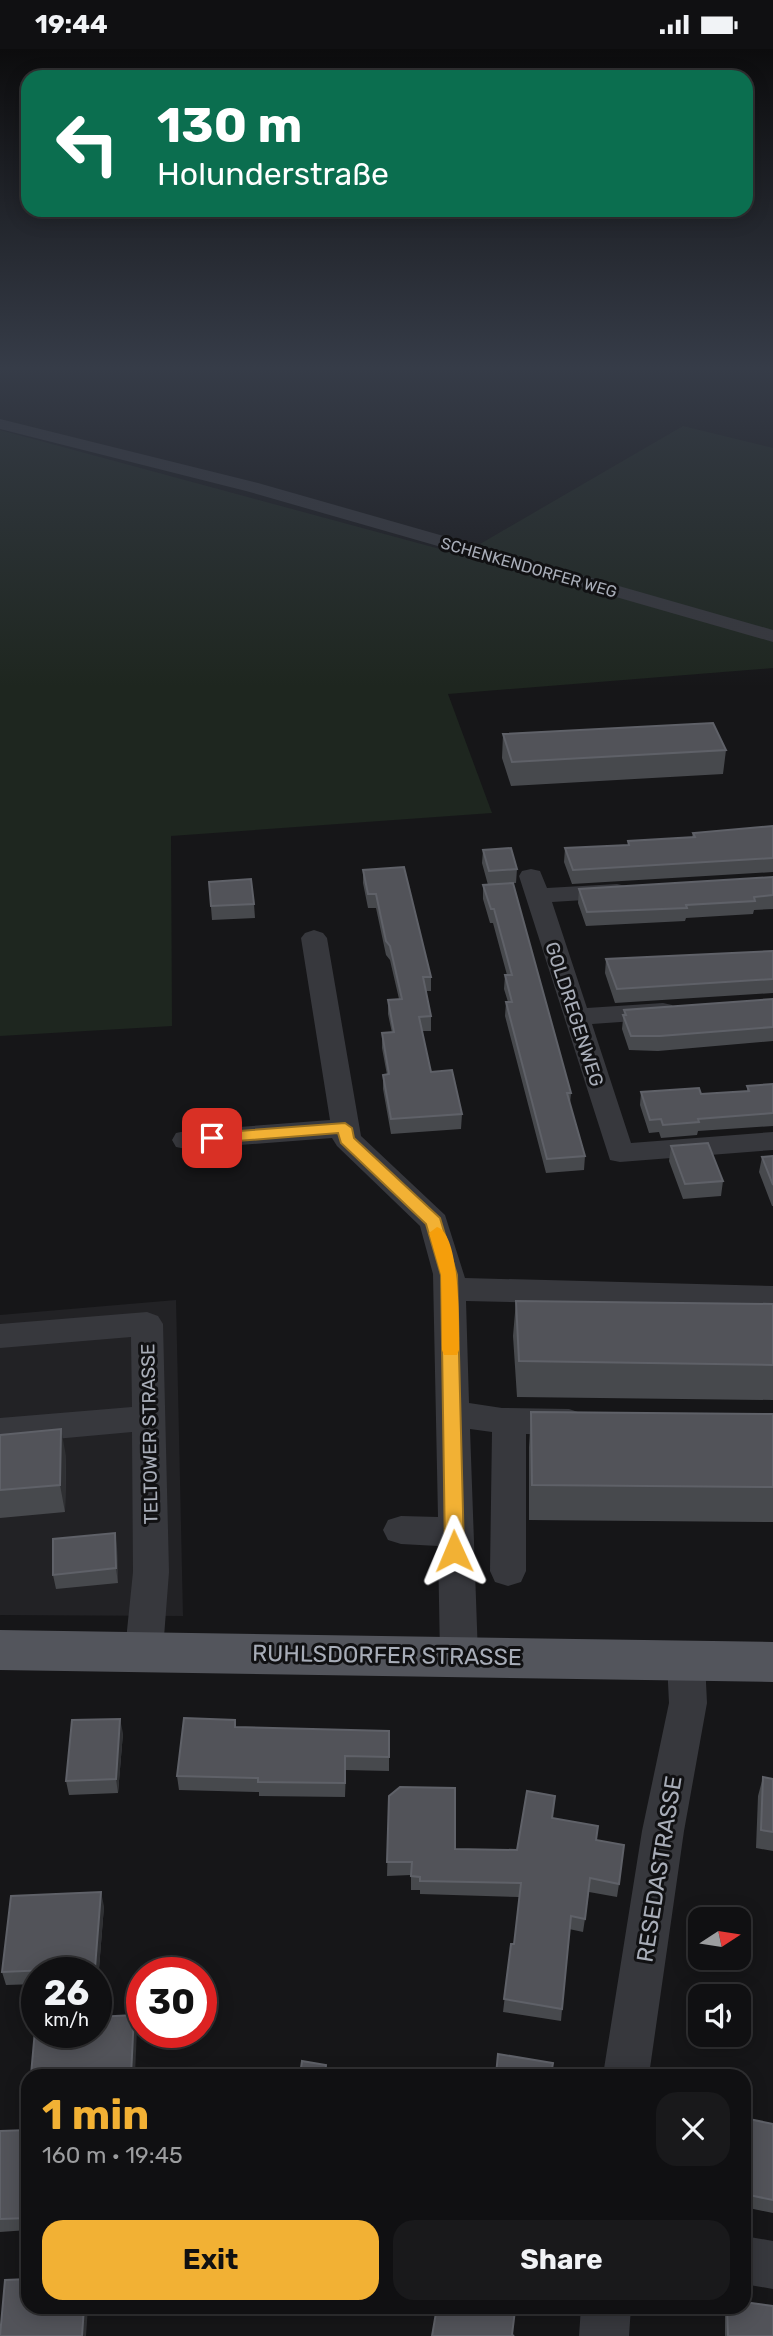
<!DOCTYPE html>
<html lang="en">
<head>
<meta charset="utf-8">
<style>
	:root { --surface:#101012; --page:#19191b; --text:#f1f3f6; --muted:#9c9d9f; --line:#303032; --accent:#f2b134 }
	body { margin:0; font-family:Rubik,sans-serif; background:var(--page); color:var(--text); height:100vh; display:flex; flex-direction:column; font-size:26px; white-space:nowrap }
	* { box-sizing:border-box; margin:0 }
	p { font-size:23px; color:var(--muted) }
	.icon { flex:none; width:38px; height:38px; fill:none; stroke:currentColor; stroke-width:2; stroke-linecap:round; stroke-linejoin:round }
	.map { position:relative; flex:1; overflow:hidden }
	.drawer { position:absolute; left:21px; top:2020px; width:730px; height:245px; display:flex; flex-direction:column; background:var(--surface); border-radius:21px; box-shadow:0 4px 18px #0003,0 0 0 2px var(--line) }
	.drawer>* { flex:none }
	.top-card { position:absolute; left:21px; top:21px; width:732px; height:147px; border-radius:21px; box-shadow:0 4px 18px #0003,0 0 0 2px var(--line); background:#0b6e4f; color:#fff; overflow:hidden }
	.needle { width:46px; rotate:78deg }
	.controls { position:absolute; left:688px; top:1858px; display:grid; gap:14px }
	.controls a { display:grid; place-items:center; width:63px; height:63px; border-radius:14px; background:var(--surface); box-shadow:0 4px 18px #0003,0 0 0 2px var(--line); font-size:35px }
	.speed { position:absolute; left:21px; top:1908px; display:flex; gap:14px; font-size:35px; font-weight:700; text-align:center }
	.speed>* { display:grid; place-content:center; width:91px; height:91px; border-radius:50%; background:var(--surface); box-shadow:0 4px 18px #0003,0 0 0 2px var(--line); line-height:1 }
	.speed small { font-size:18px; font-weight:400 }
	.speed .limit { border:10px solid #d22; background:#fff; color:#111 }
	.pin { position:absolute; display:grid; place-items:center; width:60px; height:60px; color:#fff; margin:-30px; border-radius:14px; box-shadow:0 4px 10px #0006 }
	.me { position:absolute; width:77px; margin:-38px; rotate:359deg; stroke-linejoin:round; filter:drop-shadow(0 0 5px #0008) }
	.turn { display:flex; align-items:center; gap:24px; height:147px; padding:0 21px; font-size:32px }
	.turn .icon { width:91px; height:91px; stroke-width:2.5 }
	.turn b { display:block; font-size:49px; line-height:60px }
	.round { display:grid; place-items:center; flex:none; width:74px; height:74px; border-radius:21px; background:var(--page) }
	.summary { display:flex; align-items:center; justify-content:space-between; height:119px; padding:0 21px }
	h1 { font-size:42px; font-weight:700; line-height:52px; color:var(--accent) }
	.primary-button { display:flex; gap:14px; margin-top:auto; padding:14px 21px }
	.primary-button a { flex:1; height:80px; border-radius:21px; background:var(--accent); color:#111; font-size:28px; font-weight:700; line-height:80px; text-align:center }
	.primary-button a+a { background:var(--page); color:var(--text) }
	.status { display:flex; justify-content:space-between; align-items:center; height:49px; padding:0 35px; background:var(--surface); direction:ltr }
	.status svg { height:19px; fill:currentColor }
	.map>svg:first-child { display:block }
	.built { fill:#222225 }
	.green { fill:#1e261f }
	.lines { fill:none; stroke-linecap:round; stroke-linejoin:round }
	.minor { fill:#37383d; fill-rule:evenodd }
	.major { fill:#53555c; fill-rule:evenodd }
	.wall { fill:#47494d }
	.shaded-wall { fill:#2f3033 }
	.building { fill:#525359; stroke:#5f6168; stroke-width:2 }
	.route { fill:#f2b134; stroke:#9d7322; stroke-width:2 }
	.slow { fill:#f59e0b }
	.labels { text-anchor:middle; stroke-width:6; stroke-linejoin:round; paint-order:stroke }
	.far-street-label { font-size:16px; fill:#a8adb8; stroke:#111113 }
	.street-label { font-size:19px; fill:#a8adb8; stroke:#111113 }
	.near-street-label { font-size:23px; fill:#a8adb8; stroke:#111113 }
</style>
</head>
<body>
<div class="status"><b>19:44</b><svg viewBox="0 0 49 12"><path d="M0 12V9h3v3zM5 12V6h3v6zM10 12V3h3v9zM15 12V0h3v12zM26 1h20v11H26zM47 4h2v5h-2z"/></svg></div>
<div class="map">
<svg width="773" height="2287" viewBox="0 0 773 2287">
	<rect width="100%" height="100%" fill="#161618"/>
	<path class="built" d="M176,1251L183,1567L0,1566V1266Z"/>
	<path class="green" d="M683,377L773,399V584L473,503L483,497L480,495Z
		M0,381L773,590V619L448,645L492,764L171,787L172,977L0,987Z"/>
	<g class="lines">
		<path class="minor" d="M0,370L258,434L773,581V593L246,442L0,380Z
			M531,820L540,822L547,839L617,835L626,837L629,842L626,847L617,849L552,853L587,959L663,954L672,956L676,962L672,968L663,970L592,975L631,1094L773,1083V1101L620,1113L610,1111L519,827L522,822Z
			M314,881L323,884L327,889L361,1087L445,1166L465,1229L773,1237V1259L466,1252L469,1354L502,1359L569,1360L581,1364L586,1373L581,1382L569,1386L526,1385V1522L521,1533L508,1537L495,1533L490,1522L492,1383L470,1380L478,1607L472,1619L459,1623L446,1619L440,1607L438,1497L401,1495L388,1491L383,1481L388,1471L401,1467L438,1468L433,1225L420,1177L337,1097L332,1089L186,1100L176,1098L172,1091L176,1084L186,1082L330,1071L301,889L305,884Z
			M147,1263L158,1267L163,1275L169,1523L163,1601L157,1612L144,1617L131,1612L125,1601L133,1523L132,1383L0,1395V1369L132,1358L131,1288L0,1299V1275Z
			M686,1597L699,1601L705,1613L707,1654L684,1782L649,2026H603L642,1782L669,1654L667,1613L673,1601Z
			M744,2187L773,2192V2240L744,2235Z
			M581,2258H631L629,2287H579Z"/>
		<path class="major" d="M0,1581L773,1593V1633L0,1621Z"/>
	</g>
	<path class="wall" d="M503,685L726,701L723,725L511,737L502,709Z
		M773,777V823L572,835L564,813L565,799L628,796V792L692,788L693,784Z
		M483,801L517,820L516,834L488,836L482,814Z
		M363,821L431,928V942H426L431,967V982H422L431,1023L462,1065L461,1080L391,1085L383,1040V1026H387L382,999V984H392L388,965V951L399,950L390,911L386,906L376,859H368L363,834Z
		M773,828V860L754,861L753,865L686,869L685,872L586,877L578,854L579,840Z
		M209,833L254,855L255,869L212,871Z
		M483,836L571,1044L570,1054L585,1107L584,1121L546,1124L505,967L506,953H508L504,940L505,926H507L493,874H490L483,850Z
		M773,902V944L615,954L605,924L606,910Z
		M773,950V992L658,1002L629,1001L622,980L624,961Z
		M773,1035V1077L698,1082L697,1086L661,1089L659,1083L649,1084L640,1056L641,1043L701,1045L747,1042V1037Z
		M671,1097L723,1132L721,1147L683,1150L669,1112Z
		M773,1107V1157H772L759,1123L762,1108Z
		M516,1252L773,1255V1351L517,1348L513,1287Z
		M531,1363L773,1365V1473L529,1471V1398Z
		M0,1386L66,1407L65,1463L0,1469Z
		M117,1498L118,1534L56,1540L53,1526Z
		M235,1671L236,1678L389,1682V1722L346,1721L345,1748L259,1747V1743L179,1741L177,1727Z
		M123,1684L118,1744L69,1746L66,1732Z
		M763,1728L773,1730V1802L756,1799L758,1747Z
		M389,1747L455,1800L517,1801L553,1769L596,1791L619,1835L617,1848L589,1843L583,1883L569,1880L561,1972L503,1963L511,1895H514L519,1848L420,1845V1841H411V1826L387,1827Z
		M104,1857L98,1932H96V1923H37V1935L6,1936L2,1923Z
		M744,2069L773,2075V2164L744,2158Z
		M28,2081V2181L0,2183V2082Z
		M725,2258H744L773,2287H725Z"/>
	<path class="shaded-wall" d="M61,1380L66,1407L65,1463L60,1436Z
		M115,1484L117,1498L118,1534L116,1519Z
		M120,1670L123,1684L118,1744L116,1730Z
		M101,1843L104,1857L98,1932L95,1919Z
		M134,1966L137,1979L135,2026H131Z
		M84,2258H88L86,2287H82Z"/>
	<path class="building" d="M713,674L726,701L512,713L503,685Z
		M773,777V809L573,821L565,799L629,796L628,792L695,788L693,784Z
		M511,799L517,820L489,822L483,801Z
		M404,818L431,928H423L431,967L419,968L431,1023L452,1021L462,1065L391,1070L383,1026L389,1025L382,984L394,983L388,951L402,950L390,897L386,892L376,845H368L363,821Z
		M773,828V846L754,848L755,852L686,856L687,859L587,863L579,840Z
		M251,830L254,855L211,857L209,833Z
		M513,834L571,1044H567L585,1107L547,1110L506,953H512L505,926H512L494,860H491L483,836Z
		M773,902V930L617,940L606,910Z
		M773,950V978L660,987H631L623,966H626L624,961Z
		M773,1035V1064L698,1070L699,1073L663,1076L661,1070L650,1071L641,1043L699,1039L701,1045L749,1042L747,1037Z
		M708,1094L723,1132L685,1135L671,1097Z
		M773,1107V1136L762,1108Z
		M516,1252L773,1255V1316L519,1312Z
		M531,1363L773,1365V1438L532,1436Z
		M61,1380L60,1436L0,1441V1386Z
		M115,1484L116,1519L53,1526V1490Z
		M184,1669L235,1671V1678L389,1682V1708L345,1707V1734L258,1733V1729L177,1727Z
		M120,1670L116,1730L66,1732L72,1671Z
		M763,1728L773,1730V1783L761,1781Z
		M400,1738L455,1739V1800L517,1801L527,1742L555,1747L552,1769L598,1777L596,1791L624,1796L619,1835L590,1829L585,1870L571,1867L562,1960L504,1950L511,1895H514L521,1834L420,1832V1828L411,1827L412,1813H387L389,1747Z
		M101,1843L95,1919L2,1923L11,1847Z
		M134,1966L131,2026H31L36,1970L37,1983H96V1968Z
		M498,2005L553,2014L551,2026H496Z
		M302,2012L326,2016L325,2026H300Z
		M744,2069L773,2075V2151L744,2145Z
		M28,2081V2169L0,2170V2082Z
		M28,2230V2258H84L82,2287H0L5,2231Z
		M744,2253L773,2257V2287H728L727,2258H744Z
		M437,2258H500L515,2261L512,2286L514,2287H432Z"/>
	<linearGradient id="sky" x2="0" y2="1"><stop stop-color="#0c0c0d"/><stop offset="0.5" stop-color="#363c48"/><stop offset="1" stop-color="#363c48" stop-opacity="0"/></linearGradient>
	<rect width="773" height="638" fill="url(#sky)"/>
	<path class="route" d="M345,1074L352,1079L354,1089L440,1169L457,1226L464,1502L461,1507L454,1509L447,1507L445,1502L441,1226L426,1175L341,1094L338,1084L212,1094L204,1089L212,1084Z"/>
	<path class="slow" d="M437,1178C461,1185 459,1279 459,1301L457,1306H444L442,1301L441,1226L429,1184Z"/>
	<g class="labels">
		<g class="far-street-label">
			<text transform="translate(529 518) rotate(16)" y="6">SCHENKENDORFER WEG</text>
		</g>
		<g class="street-label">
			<text transform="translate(575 965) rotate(72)" y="7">GOLDREGENWEG</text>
			<text transform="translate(149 1385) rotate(-91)" y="7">TELTOWER STRASSE</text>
		</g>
		<g class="near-street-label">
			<text transform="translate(387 1606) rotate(1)" y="8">RUHLSDORFER STRASSE</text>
			<text transform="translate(659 1820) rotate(-81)" y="8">RESEDASTRASSE</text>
		</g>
	</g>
</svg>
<div class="controls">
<a><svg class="needle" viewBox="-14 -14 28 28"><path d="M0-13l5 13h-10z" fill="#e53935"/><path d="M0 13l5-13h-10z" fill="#9c9d9f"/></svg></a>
<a><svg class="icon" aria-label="sound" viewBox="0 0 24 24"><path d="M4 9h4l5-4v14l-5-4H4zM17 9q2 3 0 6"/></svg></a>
</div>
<div class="speed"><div>26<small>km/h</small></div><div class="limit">30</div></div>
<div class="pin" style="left:212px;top:1089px;background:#d93025"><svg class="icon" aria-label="arrive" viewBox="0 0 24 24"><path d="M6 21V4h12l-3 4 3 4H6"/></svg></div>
<svg class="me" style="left:454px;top:1502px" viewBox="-20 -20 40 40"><path d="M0-17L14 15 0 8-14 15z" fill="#f2b134" stroke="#fff" stroke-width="4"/></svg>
<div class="top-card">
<div class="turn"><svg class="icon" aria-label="left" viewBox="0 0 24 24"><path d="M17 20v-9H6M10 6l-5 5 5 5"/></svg><div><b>130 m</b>Holunderstraße</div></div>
</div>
<section class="drawer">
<div class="summary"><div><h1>1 min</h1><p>160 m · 19:45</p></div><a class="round"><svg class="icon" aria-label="close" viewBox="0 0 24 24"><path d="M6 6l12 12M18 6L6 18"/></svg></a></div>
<div class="primary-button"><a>Exit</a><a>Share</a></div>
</section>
</div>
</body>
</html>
